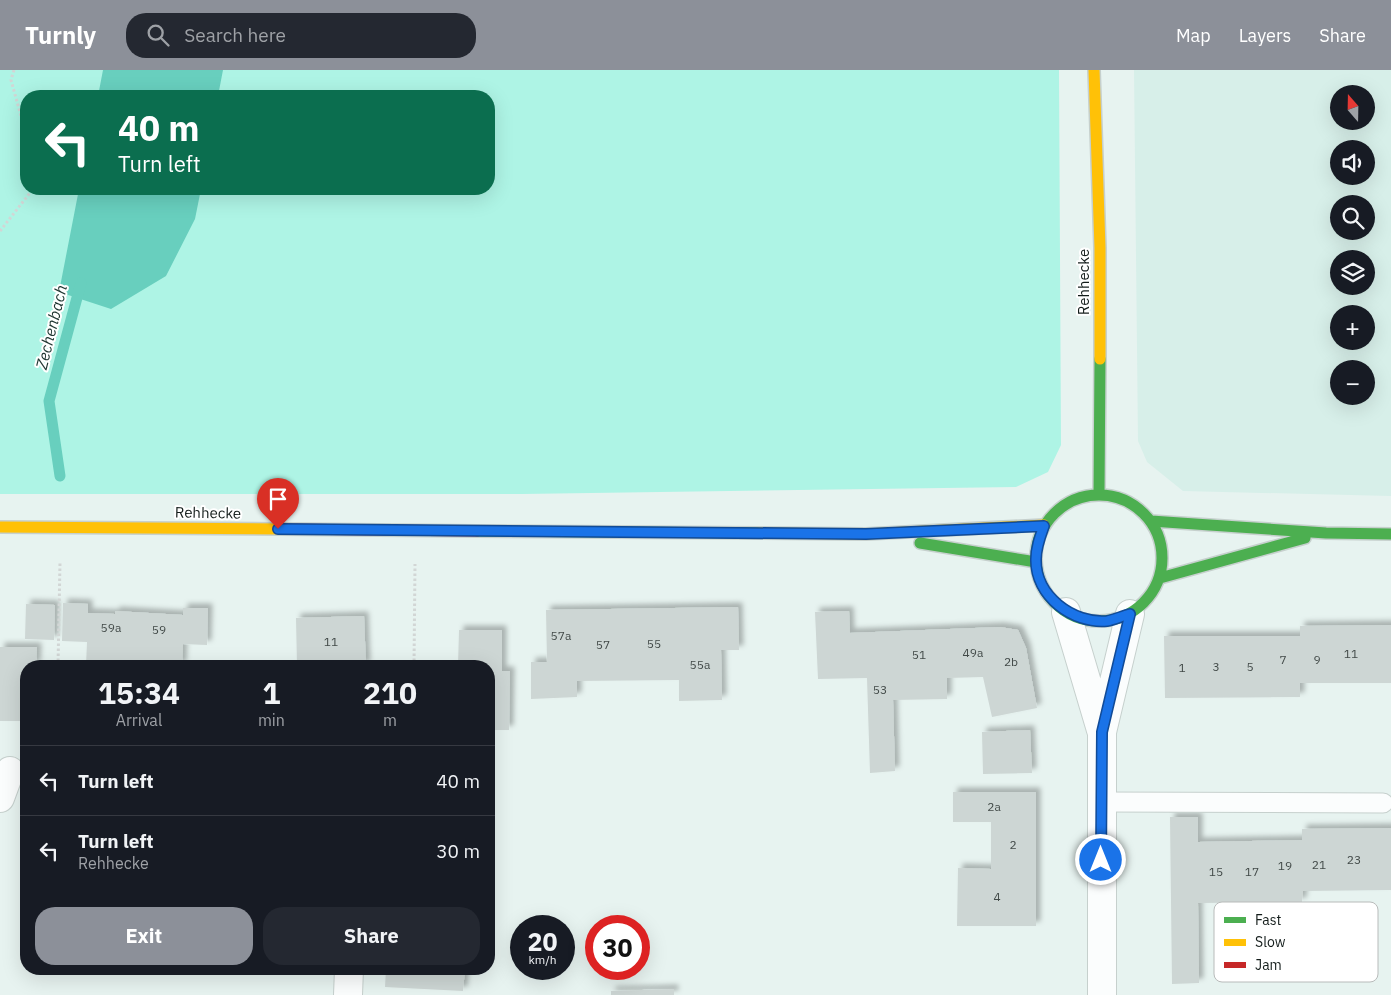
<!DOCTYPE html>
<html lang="en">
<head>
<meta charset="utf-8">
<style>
	:root { --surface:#171b24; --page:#242831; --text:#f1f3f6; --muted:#9ea1a6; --line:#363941; --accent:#8c9099 }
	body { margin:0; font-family:"IBM Plex Sans",sans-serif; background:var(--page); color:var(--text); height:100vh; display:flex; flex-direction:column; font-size:19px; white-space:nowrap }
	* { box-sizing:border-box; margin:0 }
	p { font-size:16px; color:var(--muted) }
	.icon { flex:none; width:28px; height:28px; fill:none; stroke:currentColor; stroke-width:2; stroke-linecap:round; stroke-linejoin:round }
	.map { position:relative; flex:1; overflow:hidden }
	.side { position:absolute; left:20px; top:590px; width:475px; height:315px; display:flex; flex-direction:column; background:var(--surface); border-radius:20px; box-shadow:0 5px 20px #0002 }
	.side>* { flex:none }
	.hud { position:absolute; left:20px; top:20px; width:475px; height:105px; border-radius:20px; box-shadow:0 5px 20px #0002; background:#0b6e4f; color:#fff; overflow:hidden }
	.needle { width:32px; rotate:340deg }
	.controls { position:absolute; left:1330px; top:15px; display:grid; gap:10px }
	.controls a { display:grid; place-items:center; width:45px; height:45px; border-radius:50%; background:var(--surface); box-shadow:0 5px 20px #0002; font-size:25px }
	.speed { position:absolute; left:510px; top:845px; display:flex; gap:10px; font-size:25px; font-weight:700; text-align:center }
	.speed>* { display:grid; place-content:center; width:65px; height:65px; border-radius:50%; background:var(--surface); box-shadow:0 5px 20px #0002; line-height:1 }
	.speed small { font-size:12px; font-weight:400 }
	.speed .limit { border:8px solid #d22; background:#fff; color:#111 }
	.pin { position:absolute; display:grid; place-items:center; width:42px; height:42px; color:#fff; margin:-51px -21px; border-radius:50% 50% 50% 0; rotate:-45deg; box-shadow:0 0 5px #0007 }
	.pin .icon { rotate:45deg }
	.me { position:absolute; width:55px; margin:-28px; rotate:0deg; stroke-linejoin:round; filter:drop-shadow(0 0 4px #0008) }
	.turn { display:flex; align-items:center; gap:18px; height:105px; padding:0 15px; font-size:22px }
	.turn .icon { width:65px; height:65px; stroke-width:2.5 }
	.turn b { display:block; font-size:35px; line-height:42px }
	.eta { display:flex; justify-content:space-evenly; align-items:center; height:85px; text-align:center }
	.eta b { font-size:30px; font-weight:800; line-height:35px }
	.button { display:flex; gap:10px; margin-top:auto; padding:10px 15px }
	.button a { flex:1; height:58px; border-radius:20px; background:var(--accent); color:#fff; font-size:20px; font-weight:800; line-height:58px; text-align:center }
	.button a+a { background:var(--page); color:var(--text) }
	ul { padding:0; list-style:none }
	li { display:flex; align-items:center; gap:15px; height:70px; padding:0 15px; border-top:1px solid var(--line) }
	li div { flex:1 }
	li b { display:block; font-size:19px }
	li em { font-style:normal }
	header { display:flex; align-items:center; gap:30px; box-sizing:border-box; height:70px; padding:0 25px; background:var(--accent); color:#fff }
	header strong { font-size:24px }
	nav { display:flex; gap:28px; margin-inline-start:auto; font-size:18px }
	.search { width:350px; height:45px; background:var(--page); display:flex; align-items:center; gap:12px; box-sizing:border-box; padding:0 18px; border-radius:20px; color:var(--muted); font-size:19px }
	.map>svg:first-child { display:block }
	.built { fill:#d7efe9; fill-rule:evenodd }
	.green { fill:#aef4e5; fill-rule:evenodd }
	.water { fill:#68cfbe }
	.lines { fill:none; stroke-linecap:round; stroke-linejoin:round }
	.stream { stroke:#68cfbe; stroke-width:11 }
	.building { fill:#cdd6d4; filter:url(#shadow) }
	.lane-casing { stroke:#c6d0cd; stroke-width:21 }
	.street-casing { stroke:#c6d0cd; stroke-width:30 }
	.fast-casing { stroke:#c6d0cd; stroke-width:14 }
	.slow-casing { stroke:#c6d0cd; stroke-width:14 }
	.jam-casing { stroke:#c6d0cd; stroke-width:14 }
	.path { stroke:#d2d6d5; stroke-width:3; stroke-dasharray:2.5 2.5; stroke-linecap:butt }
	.lane { stroke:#fbfdfd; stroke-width:19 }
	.street { stroke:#fbfdfd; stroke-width:28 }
	.fast { stroke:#4caf50; stroke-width:11 }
	.slow { stroke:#ffc107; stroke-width:11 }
	.jam { stroke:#c62828; stroke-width:11 }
	.route-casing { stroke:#114b97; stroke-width:12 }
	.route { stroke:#1a73e8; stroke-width:9 }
	.labels { text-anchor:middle; stroke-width:4; stroke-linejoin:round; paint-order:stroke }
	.number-label { font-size:12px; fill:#424a48 }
	.street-label { font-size:15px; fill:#131c1a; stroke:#fff }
	.water-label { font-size:16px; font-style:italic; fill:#1f3631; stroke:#fff }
	.key { fill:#fff; stroke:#b8bbba; stroke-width:1 }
	.key-label { font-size:14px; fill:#131c1a }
</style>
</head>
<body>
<header>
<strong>Turnly</strong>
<div class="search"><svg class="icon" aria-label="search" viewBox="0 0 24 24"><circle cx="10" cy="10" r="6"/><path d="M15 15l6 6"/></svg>Search here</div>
<nav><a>Map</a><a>Layers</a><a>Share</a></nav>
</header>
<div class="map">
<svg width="1391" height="925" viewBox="0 0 1391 925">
	<defs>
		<filter id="shadow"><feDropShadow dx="4.5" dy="-4.5" stdDeviation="2.5" flood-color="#0004"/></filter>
	</defs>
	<rect width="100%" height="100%" fill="#e7f3f0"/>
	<path class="built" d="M1134,0H1391V426L1183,421L1147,392L1138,371ZM1339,24H1366V51H1339ZM1339,79H1366V106H1339ZM1339,134H1366V161H1339ZM1339,189H1366V216H1339ZM1339,244H1366V271H1339ZM1339,299H1366V326H1339Z"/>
	<path class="green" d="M0,0H1059L1061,375L1048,402L1016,417L522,424H0ZM26,26H489V119H26Z"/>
	<path class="water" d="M103,0H223L218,26H98Z
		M79,119H201L195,149L166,206L111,239L59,222Z"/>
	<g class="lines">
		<path class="stream" d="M60,406L49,331L81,213"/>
	</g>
	<path class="building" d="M63,533L88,534V543L115,544V541L183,545V538H208L207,575L183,574L182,596H86L87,572L62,571Z
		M26,534L55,535L54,570L25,569Z
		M738,537L739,580H721L722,630L679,631V610L577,611V627L531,629V592H547L546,540Z
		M849,541L850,563L1000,557L1018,560L1026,578L1037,638L992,647L983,607L947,608V629L893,630L895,701L870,703L867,608L818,609L815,542Z
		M364,546L366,596H297L296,548Z
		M1391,555V613H1300V627L1165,628L1164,566H1300V556Z
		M459,560H502V601H510L509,660H489V596H458Z
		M0,577H37L36,596H26V651H0Z
		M1030,660L1032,703L983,704L982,662Z
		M953,722H1036V856H957L958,798L991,799V752H953Z
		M1170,747H1198V772L1302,770V759L1391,758V820L1303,821L1302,832L1198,833L1199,913L1172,914Z
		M386,899H465L463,921L385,917Z
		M674,919V925H611V921Z"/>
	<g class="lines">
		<defs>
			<path id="lane" d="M1101,732L1383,733"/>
			<path id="street" d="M1066,542L1101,660
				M0,728L10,701
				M348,925L349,899
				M1102,925V662L1130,544"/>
			<path id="fast" d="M1099,424L1100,289
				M1036 488a63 63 0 1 1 126 0a63 63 0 1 1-126 0Z
				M1151,451L1326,463L1391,464
				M477,461L758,463
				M920,473L1036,492
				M1160,508L1305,468"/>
			<path id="slow" d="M1094,0L1100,178V289
				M0,457L281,459
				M758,463L866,464L1044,455"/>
			<path id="jam" d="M281,459L477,461"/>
		</defs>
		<use href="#lane" class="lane-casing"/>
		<use href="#street" class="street-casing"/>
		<use href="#fast" class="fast-casing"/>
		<use href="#slow" class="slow-casing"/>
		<use href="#jam" class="jam-casing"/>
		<path class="path" d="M14,0L11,10L26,64
			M0,161L33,119
			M58,596L60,492
			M414,596L415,494"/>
		<use href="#lane" class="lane"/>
		<use href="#street" class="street"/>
		<use href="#fast" class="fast"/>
		<use href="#slow" class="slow"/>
		<use href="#jam" class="jam"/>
	</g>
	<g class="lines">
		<defs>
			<path id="route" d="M278,459L866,464L1044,456C1040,467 1036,477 1036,489C1035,526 1073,554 1107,551C1114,550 1122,546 1130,544L1102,662L1101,790"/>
		</defs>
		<use href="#route" class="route-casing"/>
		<use href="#route" class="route"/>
	</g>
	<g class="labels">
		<g class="number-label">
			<text x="111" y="562">59a</text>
			<text x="159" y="564">59</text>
			<text x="561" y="570">57a</text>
			<text x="331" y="576">11</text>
			<text x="654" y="578">55</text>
			<text x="603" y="579">57</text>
			<text x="973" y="587">49a</text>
			<text x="1351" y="588">11</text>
			<text x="919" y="589">51</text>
			<text x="1283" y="594">7</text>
			<text x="1317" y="594">9</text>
			<text x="1011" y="596">2b</text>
			<text x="700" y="599">55a</text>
			<text x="1216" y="601">3</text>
			<text x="1250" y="601">5</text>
			<text x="1182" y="602">1</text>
			<text x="880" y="624">53</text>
			<text x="994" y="741">2a</text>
			<text x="1013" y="779">2</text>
			<text x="1354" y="794">23</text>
			<text x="1319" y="799">21</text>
			<text x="1285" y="800">19</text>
			<text x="1216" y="806">15</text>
			<text x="1252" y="806">17</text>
			<text x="997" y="831">4</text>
		</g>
		<g class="street-label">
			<text transform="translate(1084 212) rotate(-90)" y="5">Rehhecke</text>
			<text transform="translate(208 443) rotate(1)" y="5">Rehhecke</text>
		</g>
		<g class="water-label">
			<text transform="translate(51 257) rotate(-76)" y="6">Zechenbach</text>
		</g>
	</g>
	<rect x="1214" y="832" width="164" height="80" rx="8" class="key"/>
	<rect x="1224" y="847" width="22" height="6" fill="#4caf50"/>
	<rect x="1224" y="869" width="22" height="7" fill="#ffc107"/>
	<rect x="1224" y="892" width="22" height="6" fill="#c62828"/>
	<g class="key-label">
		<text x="1255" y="855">Fast</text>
		<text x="1255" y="877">Slow</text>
		<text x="1255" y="900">Jam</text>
	</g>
</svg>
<div class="controls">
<a><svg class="needle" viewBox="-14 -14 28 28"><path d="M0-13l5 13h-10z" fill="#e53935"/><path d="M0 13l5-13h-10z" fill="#9ea1a6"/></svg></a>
<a><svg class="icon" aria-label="sound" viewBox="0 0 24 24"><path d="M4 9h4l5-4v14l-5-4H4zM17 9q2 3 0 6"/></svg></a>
<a><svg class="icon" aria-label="search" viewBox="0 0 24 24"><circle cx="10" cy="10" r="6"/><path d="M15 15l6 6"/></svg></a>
<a><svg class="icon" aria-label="layers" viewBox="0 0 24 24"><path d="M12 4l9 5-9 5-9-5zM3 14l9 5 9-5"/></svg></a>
<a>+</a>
<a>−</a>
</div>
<div class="speed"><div>20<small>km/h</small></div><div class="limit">30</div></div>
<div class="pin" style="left:278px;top:459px;background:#d93025"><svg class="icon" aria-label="arrive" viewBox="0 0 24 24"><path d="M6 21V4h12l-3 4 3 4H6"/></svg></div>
<svg class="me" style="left:1101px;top:790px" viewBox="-20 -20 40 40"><circle r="17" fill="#1a73e8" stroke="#fff" stroke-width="3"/><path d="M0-11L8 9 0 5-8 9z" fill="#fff"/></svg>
<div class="hud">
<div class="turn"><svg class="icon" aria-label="left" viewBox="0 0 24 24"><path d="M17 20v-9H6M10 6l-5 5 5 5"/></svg><div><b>40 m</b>Turn left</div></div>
</div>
<section class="side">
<div class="eta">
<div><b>15:34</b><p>Arrival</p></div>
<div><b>1</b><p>min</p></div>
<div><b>210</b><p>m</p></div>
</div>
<ul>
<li><svg class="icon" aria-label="left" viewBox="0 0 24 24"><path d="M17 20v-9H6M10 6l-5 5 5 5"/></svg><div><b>Turn left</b></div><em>40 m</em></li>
<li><svg class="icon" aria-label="left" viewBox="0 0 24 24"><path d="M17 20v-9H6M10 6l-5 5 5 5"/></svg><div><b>Turn left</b><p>Rehhecke</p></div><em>30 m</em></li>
</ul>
<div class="button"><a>Exit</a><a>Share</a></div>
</section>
</div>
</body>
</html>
